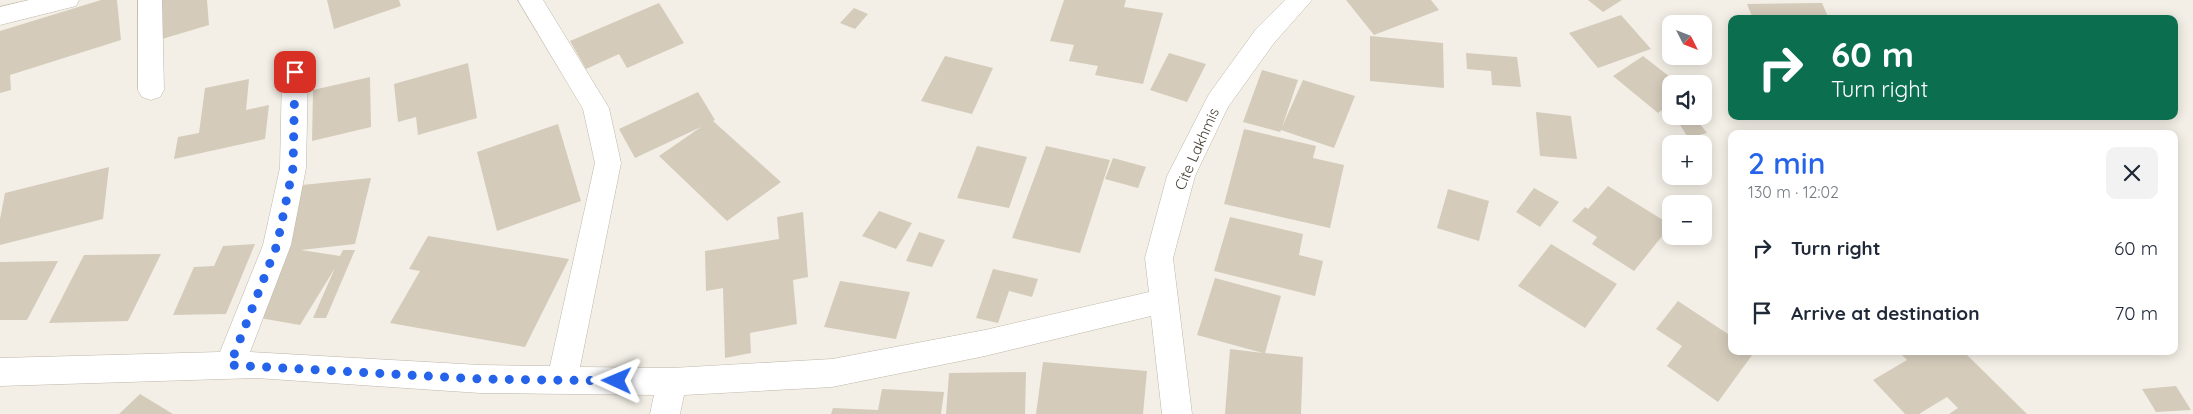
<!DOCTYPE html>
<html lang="en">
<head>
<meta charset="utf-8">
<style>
	:root { --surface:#fff; --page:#f2f2f3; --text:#1f2937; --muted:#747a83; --accent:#2563eb }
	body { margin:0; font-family:Quicksand,sans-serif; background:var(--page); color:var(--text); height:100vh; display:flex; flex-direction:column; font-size:19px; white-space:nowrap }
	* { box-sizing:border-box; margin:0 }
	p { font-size:16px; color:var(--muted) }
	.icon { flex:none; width:28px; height:28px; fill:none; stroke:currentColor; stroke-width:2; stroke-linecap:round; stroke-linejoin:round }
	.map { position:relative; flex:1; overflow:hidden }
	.details { position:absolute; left:1728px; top:130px; width:450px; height:225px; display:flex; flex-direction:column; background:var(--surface); border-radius:10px; box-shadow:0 2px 12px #0003 }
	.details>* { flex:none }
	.guide { position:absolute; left:1728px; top:15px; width:450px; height:105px; border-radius:10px; box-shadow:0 2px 12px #0003; background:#0b6e4f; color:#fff; overflow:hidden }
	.needle { width:32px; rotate:132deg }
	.tools { position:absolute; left:1662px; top:15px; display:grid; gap:10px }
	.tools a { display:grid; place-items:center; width:50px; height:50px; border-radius:10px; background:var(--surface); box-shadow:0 2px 12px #0003; font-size:25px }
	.pin { position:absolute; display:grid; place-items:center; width:42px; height:42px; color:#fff; margin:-21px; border-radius:10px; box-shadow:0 2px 8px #0006 }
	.me { position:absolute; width:55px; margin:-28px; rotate:271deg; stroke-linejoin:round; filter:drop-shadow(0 0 4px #0008) }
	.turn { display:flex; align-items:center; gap:18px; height:105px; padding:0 20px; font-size:22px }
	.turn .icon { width:65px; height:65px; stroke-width:2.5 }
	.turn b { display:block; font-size:35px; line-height:42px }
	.round { display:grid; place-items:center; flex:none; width:52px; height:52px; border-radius:10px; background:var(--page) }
	.headline { display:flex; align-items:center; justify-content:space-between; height:85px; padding:0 20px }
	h1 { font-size:30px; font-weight:600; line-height:38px; color:var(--accent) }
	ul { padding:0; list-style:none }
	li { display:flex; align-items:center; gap:15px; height:65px; padding:0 20px }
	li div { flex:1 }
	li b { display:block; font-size:19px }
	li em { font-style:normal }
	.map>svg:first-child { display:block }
	.building { fill:#d4cbbb }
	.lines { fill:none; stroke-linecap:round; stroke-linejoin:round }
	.minor-casing { stroke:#beb7a8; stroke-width:1 }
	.minor { fill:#fff; fill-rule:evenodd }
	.route { stroke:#2563eb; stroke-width:9; stroke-dasharray:0 16.2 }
	.labels { text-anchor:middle; stroke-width:4.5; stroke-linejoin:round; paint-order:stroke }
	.street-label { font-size:15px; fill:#453f35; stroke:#fff }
</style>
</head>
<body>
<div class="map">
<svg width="2193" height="414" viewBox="0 0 2193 414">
	<rect width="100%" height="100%" fill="#f3efe6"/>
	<path class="building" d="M101,0H117L121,40L10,75L11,90L0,93V31Z
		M161,0H207L209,25L162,39Z
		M327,0H399L401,6L334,29Z
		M1064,0H1126L1124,7L1163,13L1143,84L1095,75L1098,66L1069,61L1074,45L1050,41Z
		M1346,0H1431L1439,10L1374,35Z
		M1588,0H1622L1603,12Z
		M659,3L684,43L627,68L619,54L586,69L570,41Z
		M1822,3L1829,19H1753L1747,4Z
		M854,8L868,14L855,29L840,23Z
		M1621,15L1651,49L1598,68L1569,33Z
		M1370,36L1443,43L1444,88L1370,81Z
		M1169,53L1206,64L1187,102L1150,90Z
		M1466,53L1517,57L1521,87L1492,85L1491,71L1467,69Z
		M945,56L993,68L972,114L921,101Z
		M1643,56L1679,84H1671V103L1658,113L1613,76Z
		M468,63L477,118L418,135L416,117L398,122L394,84Z
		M1262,70L1298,80L1282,127L1303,80L1355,96L1334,148L1281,130L1280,132L1243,122Z
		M370,77L371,127L312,141L313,90Z
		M249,79L246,110L269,105L265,139L174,159L178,137L199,133L205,88Z
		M698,92L715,120L713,121L781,182L727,221L659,156L701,127L635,158L619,129Z
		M1536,112L1571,116L1577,159L1540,156Z
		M1696,119L1707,133L1688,138L1679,123Z
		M558,124L581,201L497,231L477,152Z
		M1244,129L1316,146L1313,158L1344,165L1330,228L1224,204Z
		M977,146L1027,157L1009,208L957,198Z
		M1046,146L1110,160L1080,253L1012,238Z
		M1113,158L1146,167L1138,188L1105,179Z
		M109,167L103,219L0,245V219L5,193Z
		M371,178L355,244L301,250L340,256L343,250H355L326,318H313L335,268L300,325L248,316L302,185Z
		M1608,186L1671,225L1634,271L1592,244L1597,237L1572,221L1585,207L1588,209Z
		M1534,188L1559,202L1540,227L1516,212Z
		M1448,189L1489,201L1479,241L1437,228Z
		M879,211L912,223L896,249L862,236Z
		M803,212L808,277L793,280L797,324L750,333L751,353L725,358L723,288L706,291L705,251L779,239L777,217Z
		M1230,217L1303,234L1299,255L1323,261L1315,296L1214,271Z
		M919,232L945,240L932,267L906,261Z
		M428,236L569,259L525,347L390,323L420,271L409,269Z
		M255,244L226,314L173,315L194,267L214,266L223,246Z
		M1551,244L1617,284L1585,328L1518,286Z
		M161,254L128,321L49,323L84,255Z
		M58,261L27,320H0V262Z
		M993,269L1038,279L1032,297L1009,291L998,323L976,318Z
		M1215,278L1281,296L1265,353L1303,357L1301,414H1225L1230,349L1263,353L1197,335Z
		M840,281L910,292L896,339L824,327Z
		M1678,301L1731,336V351H1755L1718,402L1667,366L1682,346L1656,329Z
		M1898,351H1963L2027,414H1949L1958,408L1947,397L1919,414H1905L1873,380L1907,360Z
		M1043,362L1147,371L1143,414H1036Z
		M1026,372L1025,414H946L949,373Z
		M2176,386L2191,410L2156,412L2142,389Z
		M882,389L944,392L941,414H831L833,408L878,410Z
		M140,394L173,414H119Z"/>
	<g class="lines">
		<defs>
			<path id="minor" d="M29,0H79L76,6L0,25V7Z
				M138,0H162L164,90L160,97L151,100L142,97L138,90Z
				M518,0H543L609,108L621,163L580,367L672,368L832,359L985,330L1149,292L1145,258L1167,176L1209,94L1256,29L1285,0H1312L1274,43L1228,107L1195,176L1173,258L1192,414H1162L1151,316L985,356L832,387L684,395L680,414H650L654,395L480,393L256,378L0,386V358L220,352L263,245L280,168L282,72L286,65L295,62L304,65L308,72L306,168L291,245L250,352L480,365L550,366L595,163L583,109Z"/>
		</defs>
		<use href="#minor" class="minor-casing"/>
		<use href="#minor" class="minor"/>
	</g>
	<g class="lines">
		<path class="route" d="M295,72L293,168L277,245L230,365L480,379L617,381"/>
	</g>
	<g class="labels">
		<g class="street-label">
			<text transform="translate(1197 149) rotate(-66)" y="5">Cite Lakhmis</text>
		</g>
	</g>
</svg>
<div class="tools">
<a><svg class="needle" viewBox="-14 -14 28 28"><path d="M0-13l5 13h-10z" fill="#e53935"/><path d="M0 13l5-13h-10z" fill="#747a83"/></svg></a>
<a><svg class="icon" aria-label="sound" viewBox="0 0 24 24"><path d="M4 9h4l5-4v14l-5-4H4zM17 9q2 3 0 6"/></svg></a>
<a>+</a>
<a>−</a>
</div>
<div class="pin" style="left:295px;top:72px;background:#d93025"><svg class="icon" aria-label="arrive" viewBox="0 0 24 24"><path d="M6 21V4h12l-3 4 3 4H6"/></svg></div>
<svg class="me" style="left:617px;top:381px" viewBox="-20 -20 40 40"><path d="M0-17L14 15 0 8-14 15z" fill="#2563eb" stroke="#fff" stroke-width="4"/></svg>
<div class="guide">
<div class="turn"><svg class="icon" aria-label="right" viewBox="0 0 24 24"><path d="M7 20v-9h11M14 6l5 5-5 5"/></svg><div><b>60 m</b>Turn right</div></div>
</div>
<section class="details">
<div class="headline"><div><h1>2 min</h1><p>130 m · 12:02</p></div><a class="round"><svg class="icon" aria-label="close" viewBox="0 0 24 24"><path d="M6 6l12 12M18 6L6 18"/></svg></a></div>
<ul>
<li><svg class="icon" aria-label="right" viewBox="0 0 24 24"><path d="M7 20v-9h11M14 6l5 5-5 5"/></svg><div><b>Turn right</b></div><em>60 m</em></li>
<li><svg class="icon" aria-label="arrive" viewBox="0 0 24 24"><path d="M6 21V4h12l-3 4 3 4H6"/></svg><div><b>Arrive at destination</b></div><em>70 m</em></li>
</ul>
</section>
</div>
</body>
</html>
